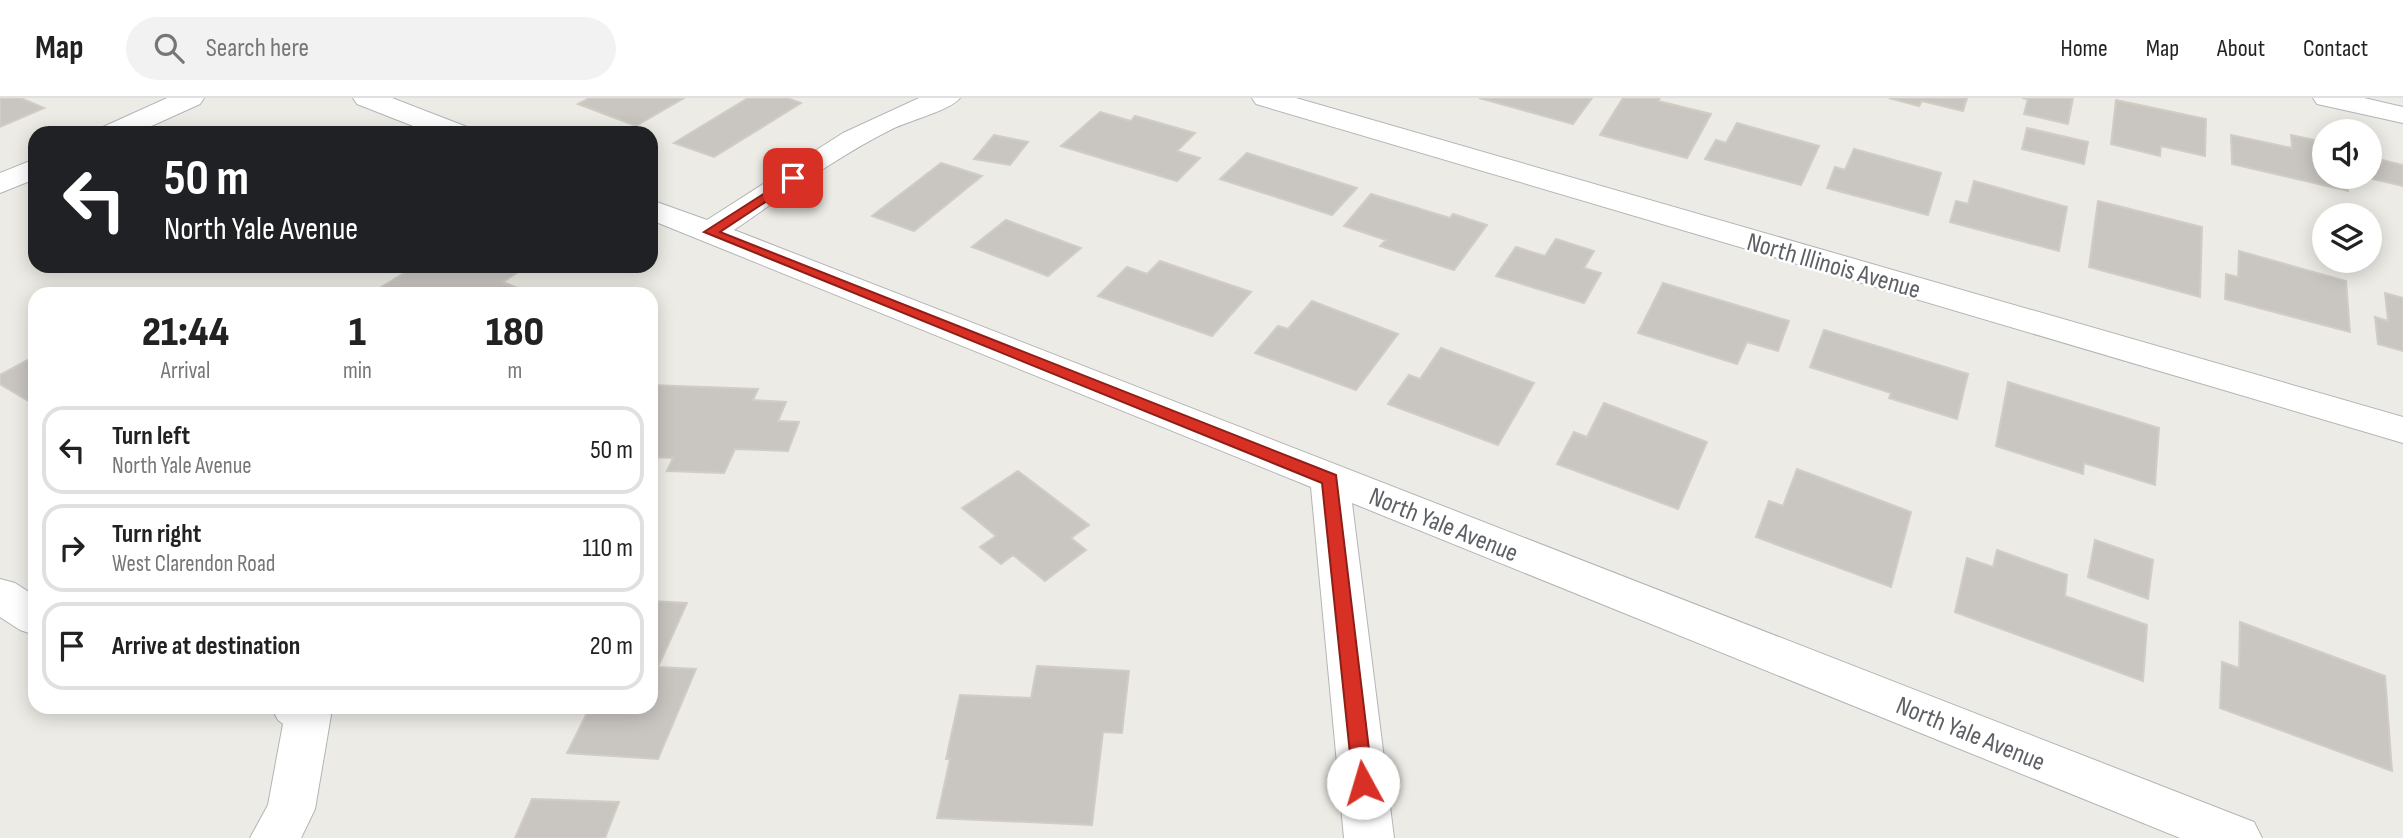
<!DOCTYPE html>
<html lang="en">
<head>
<meta charset="utf-8">
<style>
	:root { --surface:#fff; --page:#f2f2f2; --text:#222; --muted:#767676; --line:#e0e0e0 }
	body { margin:0; font-family:"Sofia Sans Condensed",sans-serif; background:var(--page); color:var(--text); height:100vh; display:flex; flex-direction:column; font-size:26px; white-space:nowrap }
	* { box-sizing:border-box; margin:0 }
	p { font-size:23px; color:var(--muted) }
	.icon { flex:none; width:38px; height:38px; fill:none; stroke:currentColor; stroke-width:2; stroke-linecap:round; stroke-linejoin:round }
	.map { position:relative; flex:1; overflow:hidden }
	.details { position:absolute; left:28px; top:189px; width:630px; height:427px; display:flex; flex-direction:column; background:var(--surface); border-radius:21px; box-shadow:0 4px 18px #0003 }
	.details>* { flex:none }
	.banner { position:absolute; left:28px; top:28px; width:630px; height:147px; border-radius:21px; box-shadow:0 4px 18px #0003; background:#202124; color:#fff; overflow:hidden }
	.controls { position:absolute; left:2312px; top:21px; display:grid; gap:14px }
	.controls a { display:grid; place-items:center; width:70px; height:70px; border-radius:50%; background:var(--surface); box-shadow:0 4px 18px #0003; font-size:35px }
	.pin { position:absolute; display:grid; place-items:center; width:60px; height:60px; color:#fff; margin:-30px; border-radius:14px; box-shadow:0 4px 10px #0006 }
	.me { position:absolute; width:77px; margin:-38px; rotate:354deg; stroke-linejoin:round; filter:drop-shadow(0 0 5px #0008) }
	.turn { display:flex; align-items:center; gap:24px; height:147px; padding:0 21px; font-size:32px }
	.turn .icon { width:91px; height:91px; stroke-width:2.5 }
	.turn b { display:block; font-size:49px; line-height:60px }
	.eta { display:flex; justify-content:space-evenly; align-items:center; height:119px; text-align:center }
	.eta b { font-size:42px; font-weight:800; line-height:49px }
	ul { padding:0; list-style:none }
	li { display:flex; align-items:center; gap:21px; height:88px; margin:0 14px 10px; padding:0 7px; border:4px solid var(--line); border-radius:21px }
	li div { flex:1 }
	li b { display:block; font-size:26px }
	li em { font-style:normal }
	header { display:flex; align-items:center; gap:42px; box-sizing:border-box; height:98px; padding:0 35px; background:var(--surface); border-bottom:2px solid var(--line) }
	header strong { font-size:33px }
	nav { display:flex; gap:38px; margin-inline-start:auto; font-size:24px }
	.search { width:490px; height:63px; background:var(--page); display:flex; align-items:center; gap:18px; box-sizing:border-box; padding:0 24px; border-radius:38px; color:var(--muted); font-size:26px }
	.map>svg:first-child { display:block }
	.building { fill:#c9c6c2; stroke:#d1cdc4; stroke-width:2 }
	.lines { fill:none; stroke-linecap:round; stroke-linejoin:round }
	.street-casing { stroke:#b2b5b8; stroke-width:2 }
	.street { fill:#fff; fill-rule:evenodd }
	.route { fill:#d93025; stroke:#8d1f18; stroke-width:2 }
	.labels { text-anchor:middle; stroke-width:5; stroke-linejoin:round; paint-order:stroke }
	.street-label { font-size:26px; fill:#5d6064; stroke:#fff }
</style>
</head>
<body>
<header>
<strong>Map</strong>
<div class="search"><svg class="icon" aria-label="search" viewBox="0 0 24 24"><circle cx="10" cy="10" r="6"/><path d="M15 15l6 6"/></svg>Search here</div>
<nav><a>Home</a><a>Map</a><a>About</a><a>Contact</a></nav>
</header>
<div class="map">
<svg width="2403" height="740" viewBox="0 0 2403 740">
	<rect width="100%" height="100%" fill="#edebe5"/>
	<path class="building" d="M0,0H21L44,10L0,29Z
		M589,0H684L636,28L578,6Z
		M748,0H787L801,5L714,59L674,45Z
		M1479,0H1592L1573,26Z
		M1623,0H1660L1658,3L1711,16L1687,60L1600,37Z
		M1889,0H1967L1963,13L1922,3L1919,8Z
		M2022,0H2073L2068,26L2024,16L2028,1Z
		M2116,2L2206,21L2205,58L2161,48L2160,58L2111,46Z
		M1100,14L1131,23L1135,18L1195,35L1177,53L1200,60L1177,83L1061,48Z
		M1737,25L1819,48L1801,87L1705,61L1716,42L1726,45Z
		M2027,30L2088,44L2084,66L2022,51Z
		M994,37L1028,44L1010,67L974,61Z
		M2231,37L2292,50L2291,37L2324,44V79H2346L2348,93L2232,66Z
		M1854,51L1941,75L1928,117L1827,90L1835,69L1845,72Z
		M1247,55L1357,90L1332,117L1220,81Z
		M2382,62L2403,67V88L2364,79H2370V63L2382,66Z
		M941,65L982,78L914,133L872,118Z
		M1974,83L2067,109L2059,153L1950,124L1956,103L1968,106Z
		M1371,96L1450,120L1453,116L1487,127L1454,172L1380,148L1386,142L1344,128Z
		M2098,103L2202,129L2200,199L2089,169Z
		M1006,122L1081,150L1048,178L972,149Z
		M1556,141L1594,153L1584,170L1601,175L1584,205L1496,178L1516,149L1545,158Z
		M2239,153L2346,183L2350,234L2225,201L2226,176L2238,179Z
		M1160,163L1251,194L1212,238L1098,198L1127,169L1147,176Z
		M416,168H527L503,184L528,194L370,196Z
		M1663,185L1789,223L1778,253L1747,244L1737,266L1638,235Z
		M2385,195L2403,200V253L2378,246L2375,219L2388,223Z
		M1312,203L1398,236L1356,292L1255,255L1278,228L1288,231Z
		M1824,232L1968,276L1957,321L1889,300L1891,295L1810,269Z
		M1441,250L1534,285L1498,347L1388,306L1409,277L1420,281Z
		M35,258V307L0,286V277Z
		M2008,284L2159,330L2155,387L2084,365L2083,376L1996,348Z
		M651,287L758,291L753,302L786,304L778,323L799,324L788,353L735,351L724,375L667,373L673,360L651,359Z
		M1604,305L1707,344L1678,411L1557,366L1574,334L1587,339Z
		M1797,371L1911,414L1891,489L1756,439L1769,403L1783,408Z
		M1018,373L1089,427L1071,440L1086,452L1045,483L1013,457L1001,466L980,449L996,438L962,410Z
		M2095,442L2153,462L2148,501L2088,479Z
		M1997,452L2067,477L2065,498L2147,527L2143,583L1955,514L1967,460L1993,469Z
		M651,503L687,505L658,569L696,571L658,661L567,655L590,609H651Z
		M2240,524L2385,578L2392,673L2220,610L2222,564L2239,570Z
		M1037,568L1129,573L1122,635L1103,634L1092,727L937,720L950,661H946L960,597L1031,600Z
		M532,701L619,704L605,740H515Z"/>
	<g class="lines">
		<defs>
			<path id="street" d="M167,0H204L200,6L136,35H99L103,29Z
				M353,0H392L467,29L471,35H431L357,6Z
				M919,0H960C951,12 908,23 892,31C836,59 785,97 734,132L2254,724L2262,740H2180L1352,405L1394,740H1344L1311,389L651,122V102L707,122L843,35Z
				M1252,0H1296L2403,319V345L1256,6Z
				M2313,0H2364L2403,9V25L2317,6Z
				M35,61V81L0,95V75Z
				M0,481L15,485L35,498V537L20,532L0,519Z
				M271,609H327L331,617L315,711L301,740H250L268,707L283,626L278,622Z"/>
		</defs>
		<use href="#street" class="street-casing"/>
		<use href="#street" class="street"/>
	</g>
	<path class="route" d="M793,77L797,78V83L720,134L1336,377L1373,685L1370,691L1363,693L1356,691L1353,685L1322,385L704,134Z"/>
	<g class="labels">
		<g class="street-label">
			<text transform="translate(1834 167) rotate(16)" y="9">North Illinois Avenue</text>
			<text transform="translate(1444 426) rotate(22)" y="9">North Yale Avenue</text>
			<text transform="translate(1971 635) rotate(22)" y="9">North Yale Avenue</text>
		</g>
	</g>
</svg>
<div class="controls">
<a><svg class="icon" aria-label="sound" viewBox="0 0 24 24"><path d="M4 9h4l5-4v14l-5-4H4zM17 9q2 3 0 6"/></svg></a>
<a><svg class="icon" aria-label="layers" viewBox="0 0 24 24"><path d="M12 4l9 5-9 5-9-5zM3 14l9 5 9-5"/></svg></a>
</div>
<div class="pin" style="left:793px;top:80px;background:#d93025"><svg class="icon" aria-label="arrive" viewBox="0 0 24 24"><path d="M6 21V4h12l-3 4 3 4H6"/></svg></div>
<svg class="me" style="left:1363px;top:685px" viewBox="-20 -20 40 40"><circle r="19" fill="#fff"/><path d="M0-13L10 11 0 6-10 11z" fill="#d93025"/></svg>
<div class="banner">
<div class="turn"><svg class="icon" aria-label="left" viewBox="0 0 24 24"><path d="M17 20v-9H6M10 6l-5 5 5 5"/></svg><div><b>50 m</b>North Yale Avenue</div></div>
</div>
<section class="details">
<div class="eta">
<div><b>21:44</b><p>Arrival</p></div>
<div><b>1</b><p>min</p></div>
<div><b>180</b><p>m</p></div>
</div>
<ul>
<li><svg class="icon" aria-label="left" viewBox="0 0 24 24"><path d="M17 20v-9H6M10 6l-5 5 5 5"/></svg><div><b>Turn left</b><p>North Yale Avenue</p></div><em>50 m</em></li>
<li><svg class="icon" aria-label="right" viewBox="0 0 24 24"><path d="M7 20v-9h11M14 6l5 5-5 5"/></svg><div><b>Turn right</b><p>West Clarendon Road</p></div><em>110 m</em></li>
<li><svg class="icon" aria-label="arrive" viewBox="0 0 24 24"><path d="M6 21V4h12l-3 4 3 4H6"/></svg><div><b>Arrive at destination</b></div><em>20 m</em></li>
</ul>
</section>
</div>
</body>
</html>
